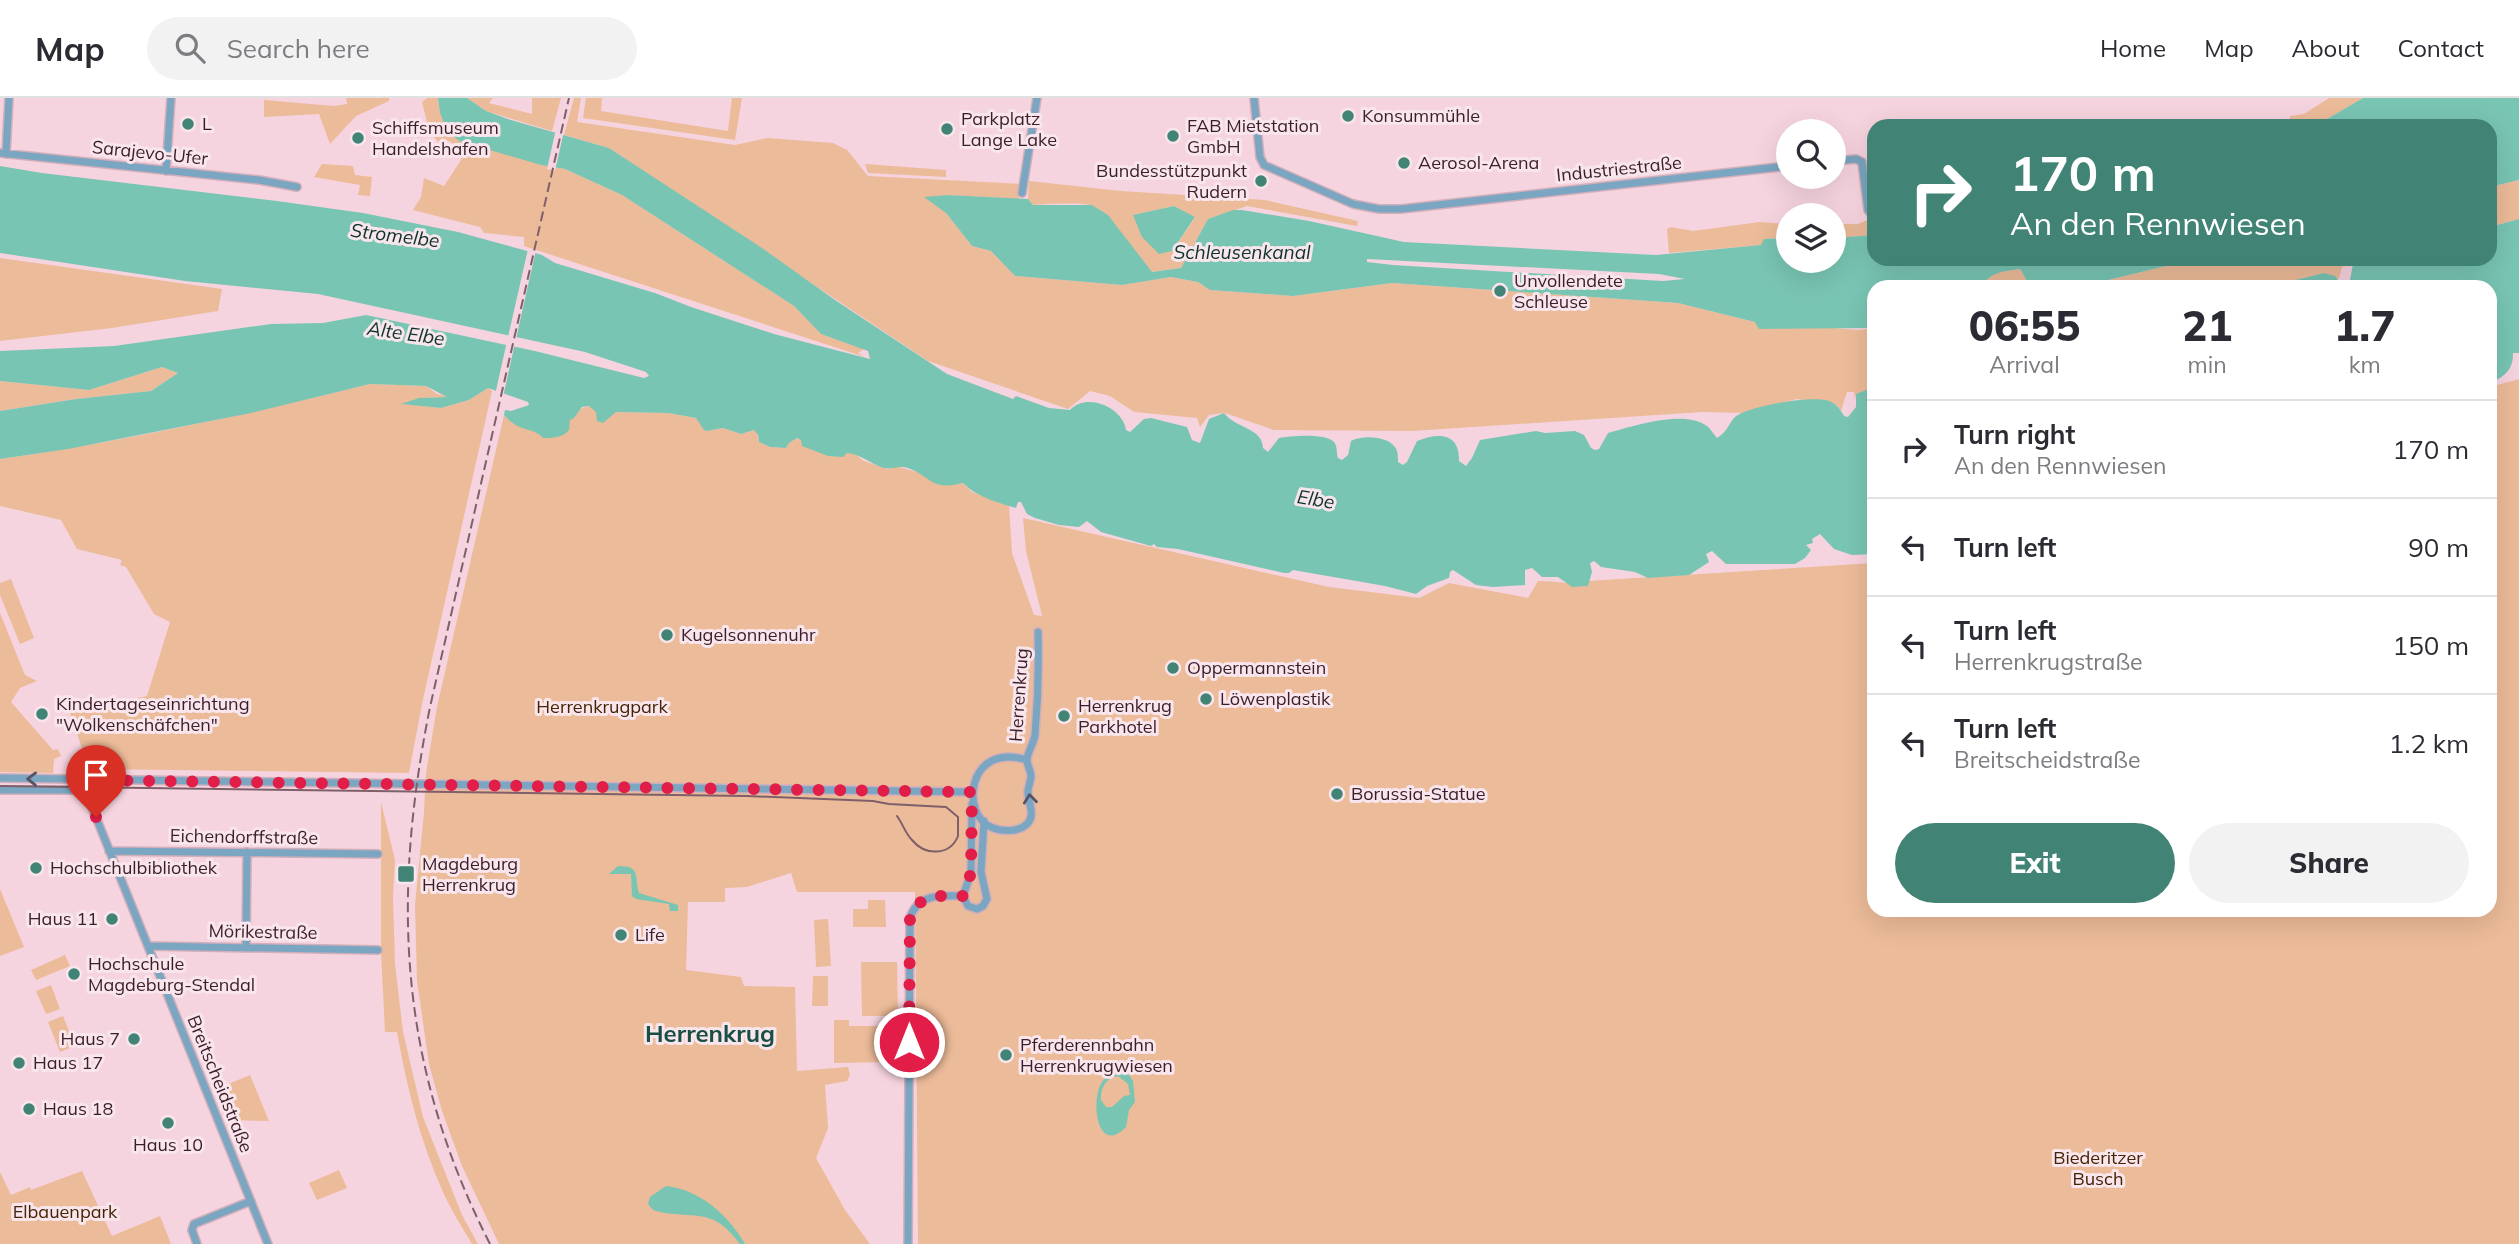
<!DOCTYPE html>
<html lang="en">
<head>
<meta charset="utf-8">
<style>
	:root { --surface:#fff; --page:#f2f2f3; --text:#2b2b33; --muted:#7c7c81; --line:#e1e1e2; --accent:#418374 }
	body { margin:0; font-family:Mulish,sans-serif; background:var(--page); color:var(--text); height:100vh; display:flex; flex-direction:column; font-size:26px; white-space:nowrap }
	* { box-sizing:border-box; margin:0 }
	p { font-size:23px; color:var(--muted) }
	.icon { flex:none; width:38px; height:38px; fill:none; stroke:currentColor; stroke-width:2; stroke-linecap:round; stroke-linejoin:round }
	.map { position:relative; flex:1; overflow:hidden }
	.panel { position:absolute; left:1867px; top:182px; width:630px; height:637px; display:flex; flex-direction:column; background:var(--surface); border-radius:21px; box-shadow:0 7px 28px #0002 }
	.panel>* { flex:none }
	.hud { position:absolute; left:1867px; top:21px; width:630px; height:147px; border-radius:21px; box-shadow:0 7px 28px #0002; background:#418374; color:#fff; overflow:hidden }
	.controls { position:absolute; left:1776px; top:21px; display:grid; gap:14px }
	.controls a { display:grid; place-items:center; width:70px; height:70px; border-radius:50%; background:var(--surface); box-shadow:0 7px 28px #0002; font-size:35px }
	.pin { position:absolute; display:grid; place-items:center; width:60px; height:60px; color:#fff; margin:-72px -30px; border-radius:50% 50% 50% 0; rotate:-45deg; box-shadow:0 0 7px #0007 }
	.pin .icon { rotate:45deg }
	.me { position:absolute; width:77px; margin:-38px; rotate:0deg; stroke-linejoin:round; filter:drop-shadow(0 0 5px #0008) }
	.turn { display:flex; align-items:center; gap:24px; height:147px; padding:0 28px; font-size:32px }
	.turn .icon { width:91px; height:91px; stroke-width:2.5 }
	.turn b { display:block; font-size:49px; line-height:60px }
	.eta { display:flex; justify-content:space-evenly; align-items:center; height:119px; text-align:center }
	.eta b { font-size:42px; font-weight:800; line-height:49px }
	.primary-button { display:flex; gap:14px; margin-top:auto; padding:14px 28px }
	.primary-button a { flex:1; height:80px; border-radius:42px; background:var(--accent); color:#fff; font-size:28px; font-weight:800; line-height:80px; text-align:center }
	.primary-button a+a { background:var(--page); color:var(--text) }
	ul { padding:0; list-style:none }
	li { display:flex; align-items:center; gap:21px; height:98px; padding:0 28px; border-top:2px solid var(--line) }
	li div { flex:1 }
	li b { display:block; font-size:26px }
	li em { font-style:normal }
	header { display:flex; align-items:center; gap:42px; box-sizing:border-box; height:98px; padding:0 35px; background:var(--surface); border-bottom:2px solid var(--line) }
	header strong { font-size:33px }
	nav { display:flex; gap:38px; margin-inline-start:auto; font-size:24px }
	.search { width:490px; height:63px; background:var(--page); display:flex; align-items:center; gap:18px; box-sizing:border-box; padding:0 24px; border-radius:38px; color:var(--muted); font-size:26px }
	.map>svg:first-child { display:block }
	.green { fill:#ecbb99; fill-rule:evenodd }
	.water { fill:#79c5b3; fill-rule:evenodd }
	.pier { fill:#f6d4df }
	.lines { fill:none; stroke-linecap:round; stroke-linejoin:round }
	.minor-casing { stroke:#d1afbb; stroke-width:10 }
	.minor { stroke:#7aa6c2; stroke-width:7 }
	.tram { stroke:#7f5f6a; stroke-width:2 }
	.rail { stroke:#7f5f6a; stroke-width:2; stroke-dasharray:10 5; stroke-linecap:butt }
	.oneway { stroke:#555466 }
	.route { stroke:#e11d48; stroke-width:12; stroke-dasharray:0 21.6 }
	.poi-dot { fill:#418374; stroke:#f8e6ec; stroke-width:2.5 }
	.labels { text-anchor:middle; stroke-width:6; stroke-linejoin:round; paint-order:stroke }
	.poi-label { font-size:18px; fill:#3c1d29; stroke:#f8e6ec; text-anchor:start }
	.street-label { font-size:18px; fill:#3c1d29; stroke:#f8e6ec }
	.park-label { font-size:18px; fill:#452304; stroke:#f8e6ec }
	.water-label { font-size:19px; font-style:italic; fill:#0d332b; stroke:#f8e6ec }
	.district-label { font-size:24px; font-weight:bold; fill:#184f44; stroke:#f8e6ec }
</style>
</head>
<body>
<header>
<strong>Map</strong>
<div class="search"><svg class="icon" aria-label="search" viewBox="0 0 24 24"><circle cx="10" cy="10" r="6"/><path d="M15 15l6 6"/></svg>Search here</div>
<nav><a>Home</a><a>Map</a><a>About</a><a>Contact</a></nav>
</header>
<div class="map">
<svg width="2519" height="1146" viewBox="0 0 2519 1146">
	<rect width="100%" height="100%" fill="#f6d4df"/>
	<path class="green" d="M346,0H389V3L356,18L330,46L319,16L264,19V2L334,8L347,6Z
		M427,0H438L440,15L541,67L565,71L622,97L794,208L821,236L864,251L858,255L865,259L524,148V139L484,135L480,129L413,112L421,99L424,80L444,88L461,62L463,51L443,40L438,44L429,32L422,4Z
		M467,0H493L489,5L532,16V0H561L552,33L486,13Z
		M574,0H581L577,24L735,47L768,40L833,45L847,52L868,78L1021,86L1019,101L948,97L946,115L972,148L991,153L1015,178L1122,187L1171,179L1198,184L1210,192L1293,198L1392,185L1678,205L1755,224L1859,232L1874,230V292H1866L1856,296L1855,301L1854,294H1847L1841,313L1837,307L1797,301L1745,315L1702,314L1412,333L1274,332L1225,315L1209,317L1200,329L1197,320L1134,314L1110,298L1090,293L1068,311L928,263L609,50L564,37Z
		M586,0H602L601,13L728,33L732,0H742L735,42L583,20Z
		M2329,0H2363L2315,28H2278L2290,23V18L2304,16Z
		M322,66L353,68L355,77L372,79L370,98L358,97L360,87L314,79Z
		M865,66L946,72V79L868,75Z
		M2519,82V121L2490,129V89Z
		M1029,83L1121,93L1265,102L1358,123L1357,128L1247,108L1208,121L1181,170L1151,174C1134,156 1115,119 1093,108C1084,104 1045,106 1033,107L1028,101ZM1174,108L1195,120L1172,153L1134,117Z
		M1870,121L1874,122V137L1834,140V126H1858Z
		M1760,124L1788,126V140L1764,141L1762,147L1669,155L1667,131L1671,129L1693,133Z
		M0,160L222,191L218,213L112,230L0,243Z
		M2195,161H2356L2353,166L2342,169L2339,181L2324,175L2266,189H2079Z
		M2020,171L2026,181L2021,189H1980C1993,173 2001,174 2020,171Z
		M162,269L178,275L151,293L76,301L0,313V283L89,292Z
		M2519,281V1146H918L915,794H797L791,775L747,789L725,790V804H688L686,872L741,879L744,888L795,889L797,973L848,969L850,977L847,983L825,987L828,1030L816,1060L845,1112L870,1146H499L462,1068L442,1013L429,966L417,883L415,807L424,714L426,675L437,609L504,317C516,332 528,329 543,337L569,323L582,310L589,308L607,320L616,314L668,315L696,320L707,333L723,330L741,336L754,332L757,335L759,344L770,349L786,350L789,345L797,340L801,342L803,348L814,352L854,355L864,363L888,371L896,368L958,386L963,385L972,394L1009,408L1012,455L1034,517L1042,518L1026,453L1023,420L1329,489L1419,500L1449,485L1528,500L1538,483C1557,483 1570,486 1588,488V483L1874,465V812H2490V289Z
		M370,286L426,288L437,296L450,299L419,300L404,306L441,310L469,302L488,290L492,293L422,606L409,675L89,671L67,606L93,613L115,611L116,605L147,598L170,524L154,516L126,469L120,467L122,462L77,451L61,422L0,408V361C125,343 248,316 370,286Z
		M11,481L34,540L20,546L0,497V485Z
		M0,515L25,577L37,583L20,590L11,604L53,652L58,651L61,658L54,661L53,675L0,674Z
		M381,704L395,762L393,798L395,866L403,934L423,1019L462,1117L478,1146H472C462,1129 451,1112 443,1094C420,1043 407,990 397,934H385L381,854Z
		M0,791L24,849L0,858Z
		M868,802H885L886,829H853V811H868Z
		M828,821L831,868L816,869L814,822Z
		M65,857L70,868L36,882L31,872Z
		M861,864H897L898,918H862Z
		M813,878H828V908H812Z
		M51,887L60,911L46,916L36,893Z
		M63,918L75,948L60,954L48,924Z
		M834,922H849V928H895V964L834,965Z
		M250,977L269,1023L226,1022L214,992Z
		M339,1072L347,1090L317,1102L309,1085Z
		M82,1073L112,1138L160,1118L171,1146H0V1074L11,1097L30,1089L31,1092Z"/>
	<path class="water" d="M438,0H467L486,13L511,22L609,50L762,150L835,202L947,276L1013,301L1016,298L1049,310L1070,312C1086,294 1123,309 1126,332L1130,334L1144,321L1151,320L1187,329L1192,342L1200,345L1209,321L1224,315C1236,331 1262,329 1263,350L1268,354L1279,340C1291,338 1325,335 1334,344C1338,349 1336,355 1338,360L1342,362L1348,357L1351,343C1362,337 1386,338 1394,348C1398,352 1398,358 1398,364L1403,367L1407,364L1417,343C1439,334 1460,335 1459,363L1466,368L1472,360L1480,342L1536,333L1545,335L1575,333L1584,337L1591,350L1595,352L1599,351L1608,335C1633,328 1685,311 1707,328C1711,331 1713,336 1717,340C1727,334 1728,327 1734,320C1745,308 1814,297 1829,303C1837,306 1840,311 1844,318L1848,319L1856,309V296L1866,292H1874V456L1852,457L1834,451L1820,436L1812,441L1813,445L1806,447L1811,452L1805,460L1795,466H1726L1712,453L1706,456L1709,464L1689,477L1648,480L1635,474L1601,469L1594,463L1590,465L1592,474L1588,488L1572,489L1558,479H1542L1532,470L1525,472V487L1493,489L1476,487L1453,472L1450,474L1449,480L1427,488L1416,496L1385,488L1293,472L1289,475H1284L1178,451L1157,449L1154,446L1151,448L1101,434L1087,423L1079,429L1059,427L1035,420L1027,416L1021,404H1018L1016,410C998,405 975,398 963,385C930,393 934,380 908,370C898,367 890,373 881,369C870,365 858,355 847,355L843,359L828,358L802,348L801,342L797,340L789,345L786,350L770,349L759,344L758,337L754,332L741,336L723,330L707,333L704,332L696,320L668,315L616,314L603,325L597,323L596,314L589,308L582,309L574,320L570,322L569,332C562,340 554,340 543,340C534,329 519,335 504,317L505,312L511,313L529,307L528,304L488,290L469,302L441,310L401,306L419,300L447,299L426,288L370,286L251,315L68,351L0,361V313L76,301L151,293L178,275L162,269L89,292L0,283V253L114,248L271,226L323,225L366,217L535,253L644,280L649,278L646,274L585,254L318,196L185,183L0,155V68L42,75L277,103L363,115L458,134L542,157L555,165L655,195L691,209L774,236L870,261L868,253L821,236L794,208L622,97L565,71L541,67L459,43L447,32L440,15Z
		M2363,0H2519V82L2490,89V28H2315Z
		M948,97L1028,101L1033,107H1092L1108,117L1152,174L1181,170L1208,121L1233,112H1242L1309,123L1404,144L1656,157L1761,147L1764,141L1788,140V163H1834V140L1874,137V161H2195L2079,189H2021L2026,181L2020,171C2001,174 1993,173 1980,189H1874V230L1759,231L1755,224L1678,205L1392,185L1293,198L1210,192L1198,184L1171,179L1122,187L1015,178L991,153L972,148L946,115L924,99ZM1367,161L1659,176L1685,181L1663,183L1393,167L1367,164Z
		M1174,108L1195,119L1172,153L1159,156L1142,139L1133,117Z
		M2519,121V255H2513C2513,273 2505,277 2490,286V189H2266L2324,175L2335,178L2343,188H2347C2353,180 2350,168 2356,161H2490V129Z
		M618,768C642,768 634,779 639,795L678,807V813H670L669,806L636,801L632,798L631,776H609Z
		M1121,972L1127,974L1133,983L1135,1004L1129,1012L1126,1029C1097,1059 1090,1002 1102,984C1106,978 1114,975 1121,972ZM1118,978L1128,986L1130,997L1124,998L1112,1009H1106L1101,1002C1100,990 1106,980 1118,978Z
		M666,1088C701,1092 728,1117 745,1146H740C710,1105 692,1124 653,1112L648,1106L650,1099Z"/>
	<path class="pier" d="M556,31L564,33L555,73L547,71Z
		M528,151L536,152L516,241L508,239Z
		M507,243L515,245L503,299L495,297Z"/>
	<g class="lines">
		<defs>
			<path id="minor" d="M1254,0L1260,59L1264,67L1353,106L1379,111H1401L1788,68
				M0,55L259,82L297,89
				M6,56L9,0
				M1834,63L1856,61L1862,64L1868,112L1874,119
				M166,73L171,0
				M1022,95L1037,0
				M1027,662C967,643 959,718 993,730C1003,734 1020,734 1028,725C1036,716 1027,703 1028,693C1028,688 1031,684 1031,678C1031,673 1027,667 1027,662C1027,655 1034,645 1035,637C1038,603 1039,568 1038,534
				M0,680L972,694
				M81,682L268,1146
				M0,692H84
				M972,706L971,775L963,798L968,808L977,811L983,808L987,801L981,774L984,723
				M109,753L378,756
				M148,848L378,852
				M246,849L247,754
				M197,1146L192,1132L194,1126L251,1103
				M908,1146L910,820C918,796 940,797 963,798"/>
		</defs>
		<use href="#minor" class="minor-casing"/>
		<use href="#minor" class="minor"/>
		<path class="tram" d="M0,688L747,698L873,703L889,706L946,709L958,719V738C950,758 925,758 912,742C905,735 903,726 897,718"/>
		<path class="rail" d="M490,1146C399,968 391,803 430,609L569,0"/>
	</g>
	<defs><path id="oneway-chevron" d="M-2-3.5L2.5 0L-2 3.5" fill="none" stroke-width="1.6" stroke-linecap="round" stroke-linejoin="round" transform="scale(1.75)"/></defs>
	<g class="oneway">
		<use href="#oneway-chevron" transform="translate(32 681) rotate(-179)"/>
		<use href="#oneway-chevron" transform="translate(1030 701) rotate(-96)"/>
	</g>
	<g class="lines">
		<path class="route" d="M96,719L81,682L972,694L971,775L963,798C941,797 919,796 910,818L909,944"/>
	</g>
	<g class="poi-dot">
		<circle cx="1348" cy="18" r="7"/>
		<circle cx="188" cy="26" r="7"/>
		<circle cx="947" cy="31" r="7"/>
		<circle cx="1173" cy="38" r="7"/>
		<circle cx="358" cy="40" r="7"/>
		<circle cx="1404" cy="65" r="7"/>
		<circle cx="1261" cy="83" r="7"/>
		<circle cx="1500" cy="193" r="7"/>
		<circle cx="667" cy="537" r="7"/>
		<circle cx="1173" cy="570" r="7"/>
		<circle cx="1206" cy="601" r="7"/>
		<circle cx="42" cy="616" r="7"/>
		<circle cx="1064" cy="618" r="7"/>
		<circle cx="1337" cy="696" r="7"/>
		<circle cx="36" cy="770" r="7"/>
		<rect x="397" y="767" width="18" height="18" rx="3.5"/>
		<circle cx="112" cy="821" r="7"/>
		<circle cx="621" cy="837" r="7"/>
		<circle cx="74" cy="876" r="7"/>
		<circle cx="134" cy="941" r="7"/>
		<circle cx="1006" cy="957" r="7"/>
		<circle cx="19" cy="965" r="7"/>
		<circle cx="29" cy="1011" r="7"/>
		<circle cx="168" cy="1025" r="7"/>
	</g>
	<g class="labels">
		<g class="poi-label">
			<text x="1362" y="24">Konsummühle</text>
			<text x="961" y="27">Parkplatz<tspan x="961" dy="21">Lange Lake</tspan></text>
			<text x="202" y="32">L</text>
			<text x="1187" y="34">FAB Mietstation<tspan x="1187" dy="21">GmbH</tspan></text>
			<text x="372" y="36">Schiffsmuseum<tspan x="372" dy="21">Handelshafen</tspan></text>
			<text x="1418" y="71">Aerosol-Arena</text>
			<text x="1247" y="79" text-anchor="end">Bundesstützpunkt<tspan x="1247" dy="21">Rudern</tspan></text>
			<text x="1514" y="189">Unvollendete<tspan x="1514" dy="21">Schleuse</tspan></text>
			<text x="681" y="543">Kugelsonnenuhr</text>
			<text x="1187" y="576">Oppermannstein</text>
			<text x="1220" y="607">Löwenplastik</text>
			<text x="56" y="612">Kindertageseinrichtung<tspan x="56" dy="21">"Wolkenschäfchen"</tspan></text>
			<text x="1078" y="614">Herrenkrug<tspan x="1078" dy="21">Parkhotel</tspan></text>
			<text x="1351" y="702">Borussia-Statue</text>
			<text x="422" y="772">Magdeburg<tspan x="422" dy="21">Herrenkrug</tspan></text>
			<text x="50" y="776">Hochschulbibliothek</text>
			<text x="98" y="827" text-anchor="end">Haus 11</text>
			<text x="635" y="843">Life</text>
			<text x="88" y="872">Hochschule<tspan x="88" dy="21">Magdeburg-Stendal</tspan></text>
			<text x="120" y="947" text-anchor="end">Haus 7</text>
			<text x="1020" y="953">Pferderennbahn<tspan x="1020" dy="21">Herrenkrugwiesen</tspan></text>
			<text x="33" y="971">Haus 17</text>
			<text x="43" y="1017">Haus 18</text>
			<text x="168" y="1053" text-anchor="middle">Haus 10</text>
		</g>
		<g class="street-label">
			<text transform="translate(150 55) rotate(6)" y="6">Sarajevo-Ufer</text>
			<text transform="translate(1619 71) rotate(-6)" y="6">Industriestraße</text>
			<text transform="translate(1019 597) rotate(-86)" y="6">Herrenkrug</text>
			<text transform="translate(244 739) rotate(1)" y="6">Eichendorffstraße</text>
			<text transform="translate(263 834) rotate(1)" y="6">Mörikestraße</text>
			<text transform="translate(220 986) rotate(68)" y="6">Breitscheidstraße</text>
		</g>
		<g class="park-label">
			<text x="602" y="615">Herrenkrugpark</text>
			<text x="2098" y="1066">Biederitzer<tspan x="2098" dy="21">Busch</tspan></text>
			<text x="65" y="1120">Elbauenpark</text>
		</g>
		<g class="water-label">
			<text transform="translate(395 137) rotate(7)" y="7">Stromelbe</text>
			<text x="1242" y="161">Schleusenkanal</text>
			<text transform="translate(406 235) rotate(8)" y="7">Alte Elbe</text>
			<text transform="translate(1316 401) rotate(10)" y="7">Elbe</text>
		</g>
		<g class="district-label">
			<text x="710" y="944">Herrenkrug</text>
		</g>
	</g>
</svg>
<div class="controls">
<a><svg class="icon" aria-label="search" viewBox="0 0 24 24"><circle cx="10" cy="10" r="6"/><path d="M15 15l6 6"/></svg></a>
<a><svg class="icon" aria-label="layers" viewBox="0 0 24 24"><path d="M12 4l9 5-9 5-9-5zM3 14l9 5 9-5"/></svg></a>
</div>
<div class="pin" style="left:96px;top:719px;background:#d93025"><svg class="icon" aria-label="arrive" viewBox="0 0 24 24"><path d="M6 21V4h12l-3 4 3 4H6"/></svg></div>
<svg class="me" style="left:909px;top:944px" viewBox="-20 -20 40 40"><circle r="17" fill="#e11d48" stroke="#fff" stroke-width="3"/><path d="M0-11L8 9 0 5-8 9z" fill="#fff"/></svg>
<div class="hud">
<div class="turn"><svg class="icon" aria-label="right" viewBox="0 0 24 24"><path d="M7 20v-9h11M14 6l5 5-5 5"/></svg><div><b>170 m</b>An den Rennwiesen</div></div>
</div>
<section class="panel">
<div class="eta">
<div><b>06:55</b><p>Arrival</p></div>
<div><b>21</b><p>min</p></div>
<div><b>1.7</b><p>km</p></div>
</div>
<ul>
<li><svg class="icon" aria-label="right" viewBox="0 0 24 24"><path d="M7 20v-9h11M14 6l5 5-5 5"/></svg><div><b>Turn right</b><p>An den Rennwiesen</p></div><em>170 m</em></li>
<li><svg class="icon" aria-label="left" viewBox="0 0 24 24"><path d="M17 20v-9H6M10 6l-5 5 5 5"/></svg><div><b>Turn left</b></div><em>90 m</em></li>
<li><svg class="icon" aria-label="left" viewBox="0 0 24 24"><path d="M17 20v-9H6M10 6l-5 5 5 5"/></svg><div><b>Turn left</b><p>Herrenkrugstraße</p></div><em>150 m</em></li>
<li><svg class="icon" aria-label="left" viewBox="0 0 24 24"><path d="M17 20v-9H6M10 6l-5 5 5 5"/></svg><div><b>Turn left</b><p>Breitscheidstraße</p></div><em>1.2 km</em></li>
</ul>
<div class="primary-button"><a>Exit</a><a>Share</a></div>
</section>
</div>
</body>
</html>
